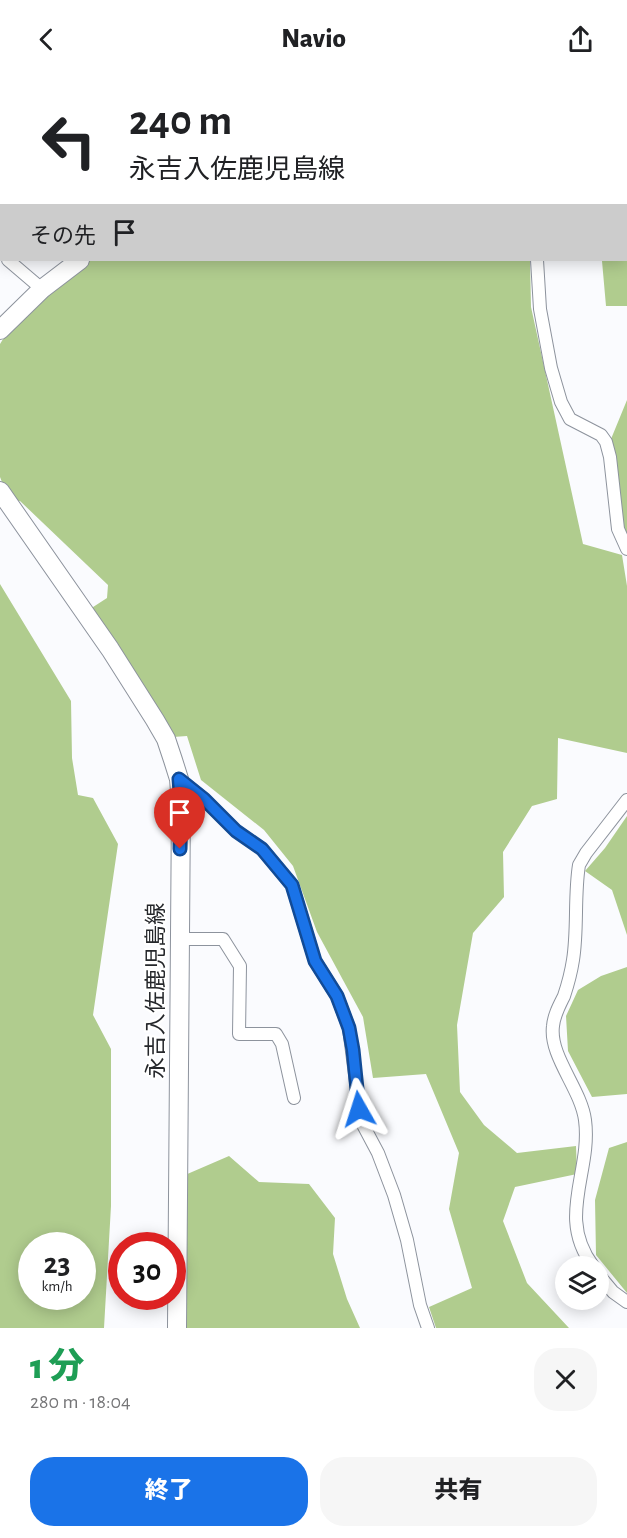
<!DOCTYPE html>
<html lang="ja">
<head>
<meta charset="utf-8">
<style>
	:root { --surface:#fff; --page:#f6f6f6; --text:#202124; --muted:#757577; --accent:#1a73e8 }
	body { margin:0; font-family:"Alegreya Sans","Noto Sans JP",sans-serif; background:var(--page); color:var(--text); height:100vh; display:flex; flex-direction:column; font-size:22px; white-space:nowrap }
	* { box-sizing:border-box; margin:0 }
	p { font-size:20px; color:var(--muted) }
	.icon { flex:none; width:33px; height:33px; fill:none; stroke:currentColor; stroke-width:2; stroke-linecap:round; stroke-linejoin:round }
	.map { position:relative; height:1250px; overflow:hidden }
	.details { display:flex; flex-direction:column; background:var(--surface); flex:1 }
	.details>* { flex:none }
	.guide { position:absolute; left:0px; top:0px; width:627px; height:183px; box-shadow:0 3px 15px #0003; background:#fff; color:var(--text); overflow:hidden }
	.buttons { position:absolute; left:555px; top:1178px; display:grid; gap:12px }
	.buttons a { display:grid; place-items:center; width:54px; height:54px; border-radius:50%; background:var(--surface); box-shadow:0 3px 15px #0003; font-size:30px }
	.speed { position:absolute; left:18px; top:1154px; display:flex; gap:12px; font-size:30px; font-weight:700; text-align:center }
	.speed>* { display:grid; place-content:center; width:78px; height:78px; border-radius:50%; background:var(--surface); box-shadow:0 3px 15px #0003; line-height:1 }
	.speed small { font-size:15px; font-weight:400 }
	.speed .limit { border:9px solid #d22; background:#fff; color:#111 }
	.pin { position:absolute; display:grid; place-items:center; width:51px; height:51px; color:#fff; margin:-62px -26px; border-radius:50% 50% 50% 0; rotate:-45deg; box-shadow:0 0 6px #0007 }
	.pin .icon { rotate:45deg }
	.me { position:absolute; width:66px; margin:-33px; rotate:354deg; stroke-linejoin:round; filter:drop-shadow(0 0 4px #0008) }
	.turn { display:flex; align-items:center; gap:21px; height:126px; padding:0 30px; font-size:27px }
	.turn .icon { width:78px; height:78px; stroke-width:2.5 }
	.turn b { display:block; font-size:42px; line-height:51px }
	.then { display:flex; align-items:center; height:57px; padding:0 30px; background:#0003; gap:12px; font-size:22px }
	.round { display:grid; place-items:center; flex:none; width:63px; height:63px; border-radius:24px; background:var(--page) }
	.head { display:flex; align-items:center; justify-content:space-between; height:102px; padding:0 30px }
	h1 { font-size:36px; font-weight:800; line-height:45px; color:#1e9e55 }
	.button { display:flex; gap:12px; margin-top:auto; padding:12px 30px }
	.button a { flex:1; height:69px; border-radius:24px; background:var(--accent); color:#fff; font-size:24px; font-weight:800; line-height:69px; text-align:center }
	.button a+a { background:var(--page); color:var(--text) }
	header { display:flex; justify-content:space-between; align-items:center; height:78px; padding:0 30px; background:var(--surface); font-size:27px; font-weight:800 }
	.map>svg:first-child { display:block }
	.forest { fill:#b0cc8e; fill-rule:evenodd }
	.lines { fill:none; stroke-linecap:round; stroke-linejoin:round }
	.minor-casing { stroke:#8d939d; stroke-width:14 }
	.primary-casing { stroke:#8d939d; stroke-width:20 }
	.minor { stroke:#fff; stroke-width:12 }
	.primary { stroke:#fff; stroke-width:18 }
	.route-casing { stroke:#114b97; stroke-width:15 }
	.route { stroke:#1a73e8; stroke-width:10 }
	.labels { text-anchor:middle; stroke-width:4.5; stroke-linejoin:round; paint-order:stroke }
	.street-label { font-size:22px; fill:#25272b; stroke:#fff }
</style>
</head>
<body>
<header><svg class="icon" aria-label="back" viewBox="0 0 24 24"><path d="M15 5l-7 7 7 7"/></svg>Navio<svg class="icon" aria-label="share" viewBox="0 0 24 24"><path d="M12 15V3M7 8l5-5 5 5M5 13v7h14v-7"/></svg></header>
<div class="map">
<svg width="627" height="1250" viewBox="0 0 627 1250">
	<rect width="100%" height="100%" fill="#fafbfe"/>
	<path class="forest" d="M178,0H479L480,1L177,2Z
		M541,0H627V89L626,2Z
		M627,98V228H606L602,183L626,182Z
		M87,182H530L531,229L583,466L622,477L627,508V675L558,660L557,721L532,728L503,774L504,819L473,855L457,947L460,1014L484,1047L517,1075L576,1068L577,1096L515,1109L503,1143L527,1205L569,1250H436L429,1229L472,1210L449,1131L459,1075L426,996L373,1000L363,939L317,854L293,788L264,752L201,702L187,658L173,659L90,531L107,520L108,507L20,423L9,422L0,399V266L8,253Z
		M627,322V462L620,444L611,361Z
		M0,506L71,623L72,680L78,717L93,720L118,766L93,937L111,971V1128L104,1250H0ZM32,1167H82V1218H32Z
		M627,738V857L612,812L585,793L605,770Z
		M627,889V1016L592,1019L568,973L566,938L578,912L601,898Z
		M627,1064V1215L596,1177L595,1122L609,1070Z
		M229,1078L259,1104L309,1106L335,1140L333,1176L347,1221L360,1250H182L185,1097Z"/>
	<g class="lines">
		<defs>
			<path id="minor" d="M31,0L32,2
				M139,0L141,2
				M488,0L489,2
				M99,2L101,0
				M0,76L2,77
				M0,89L2,87
				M0,174L2,175
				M8,182L42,211
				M537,182L540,231L551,290L561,324L570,341L601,357L606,364L610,379L618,451L627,471
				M179,701L204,721L236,753L262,771L292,807L315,883L337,918L349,950L361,1043L378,1075L394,1117L407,1162L420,1227L428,1250
				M179,861H223L240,888L239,956H276L282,966L294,1020
				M593,1188C556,1139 592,1094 585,1042C581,1011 549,978 553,948C554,937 559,928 564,918C568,906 571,895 573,882C578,851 574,818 579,787L586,775L627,722
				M598,1196L613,1214L627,1224"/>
			<path id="primary" d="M171,2V0
				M0,252L42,211L80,182
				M0,413L110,571L155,642L166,661L173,682L179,701L181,726L177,1250"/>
		</defs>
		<use href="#minor" class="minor-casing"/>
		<use href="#primary" class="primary-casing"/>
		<use href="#minor" class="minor"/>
		<use href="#primary" class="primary"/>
	</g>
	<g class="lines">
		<defs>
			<path id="route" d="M180,771L181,726L179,701L204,721L236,753L262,771L292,807L315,883L337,918L349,950L353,972L359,1031"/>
		</defs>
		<use href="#route" class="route-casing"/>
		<use href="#route" class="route"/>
	</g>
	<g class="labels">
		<g class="street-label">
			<text transform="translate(155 913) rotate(-90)" y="8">永吉入佐鹿児島線</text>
		</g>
	</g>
</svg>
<div class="buttons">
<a><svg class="icon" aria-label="layers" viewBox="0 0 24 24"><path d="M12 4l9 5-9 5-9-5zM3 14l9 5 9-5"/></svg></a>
</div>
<div class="speed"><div>23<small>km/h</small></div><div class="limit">30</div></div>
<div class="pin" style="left:180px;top:771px;background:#d93025"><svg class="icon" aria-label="arrive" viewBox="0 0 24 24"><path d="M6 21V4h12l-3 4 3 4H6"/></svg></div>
<svg class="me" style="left:359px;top:1031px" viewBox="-20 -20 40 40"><path d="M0-17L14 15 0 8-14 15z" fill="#1a73e8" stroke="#fff" stroke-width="4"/></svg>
<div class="guide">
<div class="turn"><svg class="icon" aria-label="left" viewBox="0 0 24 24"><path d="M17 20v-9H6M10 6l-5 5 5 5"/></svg><div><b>240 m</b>永吉入佐鹿児島線</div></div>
<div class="then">その先<svg class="icon" aria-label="arrive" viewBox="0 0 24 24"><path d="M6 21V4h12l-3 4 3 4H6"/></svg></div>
</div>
</div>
<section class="details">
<div class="head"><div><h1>1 分</h1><p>280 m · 18:04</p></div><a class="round"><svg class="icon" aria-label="close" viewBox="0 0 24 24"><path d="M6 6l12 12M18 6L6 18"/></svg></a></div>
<div class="button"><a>終了</a><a>共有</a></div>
</section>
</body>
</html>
